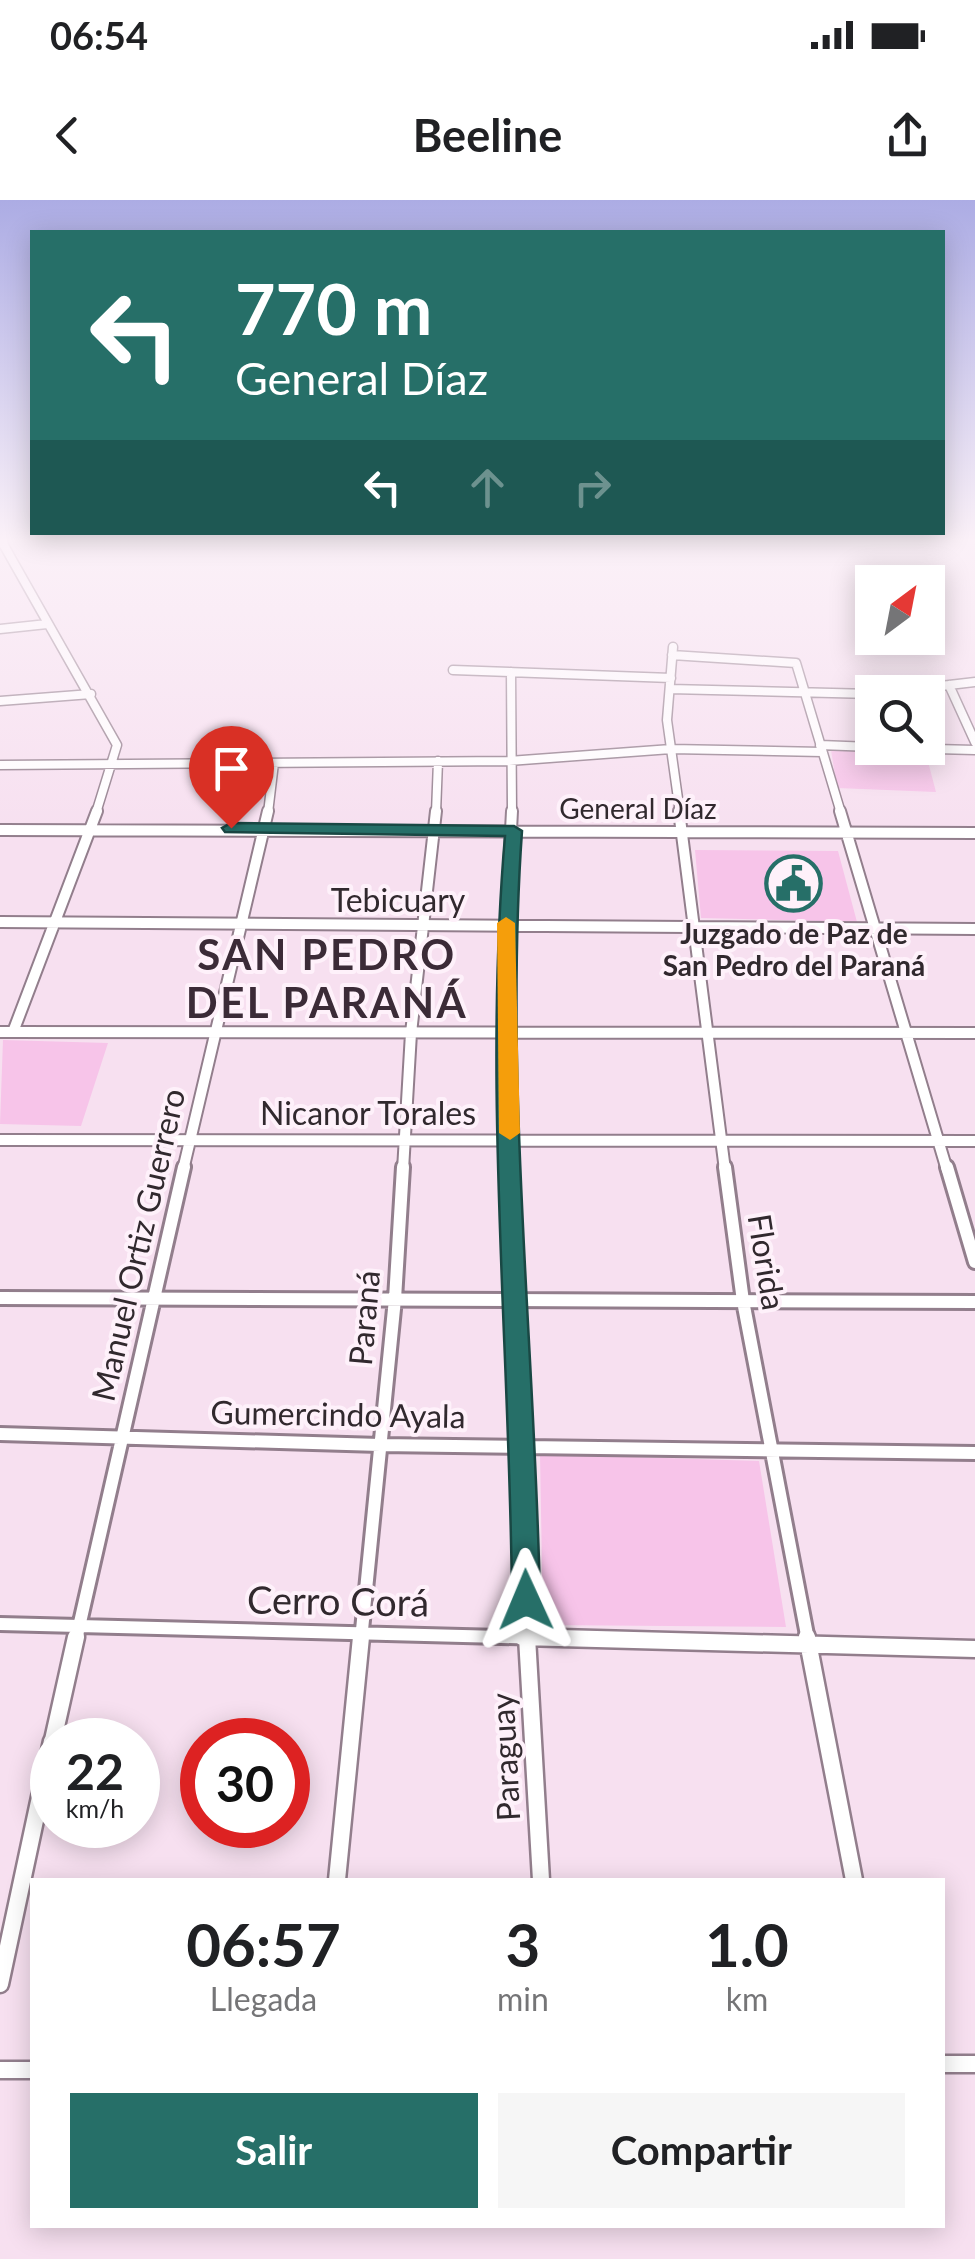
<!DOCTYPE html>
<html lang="es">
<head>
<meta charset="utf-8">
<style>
	:root { --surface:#fff; --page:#f6f6f6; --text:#202124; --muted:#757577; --accent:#266f68 }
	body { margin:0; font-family:Lato,sans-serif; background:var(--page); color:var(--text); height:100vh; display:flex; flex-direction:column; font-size:38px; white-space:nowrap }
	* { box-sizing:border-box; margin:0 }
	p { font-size:32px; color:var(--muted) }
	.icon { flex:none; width:55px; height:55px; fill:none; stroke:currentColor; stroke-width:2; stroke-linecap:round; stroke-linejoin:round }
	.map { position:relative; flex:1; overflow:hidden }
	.details { position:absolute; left:30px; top:1678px; width:915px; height:350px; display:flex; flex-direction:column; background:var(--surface); border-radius:0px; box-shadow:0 5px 25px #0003 }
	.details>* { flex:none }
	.guide { position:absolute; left:30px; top:30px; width:915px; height:305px; border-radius:0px; box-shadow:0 5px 25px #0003; background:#266f68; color:#fff; overflow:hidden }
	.needle { width:65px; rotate:32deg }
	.fabs { position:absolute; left:855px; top:365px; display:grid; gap:20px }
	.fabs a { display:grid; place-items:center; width:90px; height:90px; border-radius:0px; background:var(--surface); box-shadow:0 5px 25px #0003; font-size:50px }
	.speed { position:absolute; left:30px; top:1518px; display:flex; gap:20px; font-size:50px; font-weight:700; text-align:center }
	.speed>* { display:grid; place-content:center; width:130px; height:130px; border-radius:50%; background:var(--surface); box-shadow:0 5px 25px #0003; line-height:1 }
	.speed small { font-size:25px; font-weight:400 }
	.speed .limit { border:15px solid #d22; background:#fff; color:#111 }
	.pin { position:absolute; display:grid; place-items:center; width:85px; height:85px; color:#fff; margin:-102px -42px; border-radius:50% 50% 50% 0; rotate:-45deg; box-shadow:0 0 10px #0007 }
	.pin .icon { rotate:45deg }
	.me { position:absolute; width:110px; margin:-55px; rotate:359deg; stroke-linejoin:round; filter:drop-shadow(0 0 8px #0008) }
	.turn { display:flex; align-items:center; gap:35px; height:210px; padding:0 40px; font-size:45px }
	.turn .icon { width:130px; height:130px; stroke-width:2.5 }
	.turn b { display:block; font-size:70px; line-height:85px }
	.lanes { display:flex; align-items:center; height:95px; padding:0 40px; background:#0003; justify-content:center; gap:50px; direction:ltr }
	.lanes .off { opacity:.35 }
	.eta { display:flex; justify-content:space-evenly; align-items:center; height:170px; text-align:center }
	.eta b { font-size:60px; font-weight:700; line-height:70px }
	.button { display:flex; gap:20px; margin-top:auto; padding:20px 40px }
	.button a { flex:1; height:115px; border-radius:0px; background:var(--accent); color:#fff; font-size:40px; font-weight:700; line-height:115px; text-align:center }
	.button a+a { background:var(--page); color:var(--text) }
	.status { display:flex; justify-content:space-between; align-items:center; height:70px; padding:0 50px; background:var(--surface); direction:ltr }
	.status svg { height:28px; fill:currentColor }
	header { display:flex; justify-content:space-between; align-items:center; height:130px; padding:0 40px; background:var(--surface); font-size:45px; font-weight:700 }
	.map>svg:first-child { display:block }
	.green { fill:#f7c4e9 }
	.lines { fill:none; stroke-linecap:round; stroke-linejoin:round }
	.minor-far3-casing { stroke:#927e8c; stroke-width:11 }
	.minor-far2-casing { stroke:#927e8c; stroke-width:14 }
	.minor-far1-casing { stroke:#927e8c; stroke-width:18 }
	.minor-casing { stroke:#927e8c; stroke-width:21 }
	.minor-far3 { stroke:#fff; stroke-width:8 }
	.minor-far2 { stroke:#fff; stroke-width:10 }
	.minor-far1 { stroke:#fff; stroke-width:12 }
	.minor { stroke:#fff; stroke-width:16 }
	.route { fill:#266f68; stroke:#194844; stroke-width:2.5 }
	.slow { fill:#f59e0b }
	.labels { text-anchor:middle; stroke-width:8; stroke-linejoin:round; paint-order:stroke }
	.far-street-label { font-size:28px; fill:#31292e; stroke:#fef1fa }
	.far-poi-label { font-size:28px; font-weight:bold; fill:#31292e; stroke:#fef1fa }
	.street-label { font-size:32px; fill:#31292e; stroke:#fef1fa }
	.near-street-label { font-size:38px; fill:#31292e; stroke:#fef1fa }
	.district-label { font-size:42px; font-weight:bold; letter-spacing:2.5px; fill:#3b2b37; stroke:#fef1fa }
</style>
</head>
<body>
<div class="status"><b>06:54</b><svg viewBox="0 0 49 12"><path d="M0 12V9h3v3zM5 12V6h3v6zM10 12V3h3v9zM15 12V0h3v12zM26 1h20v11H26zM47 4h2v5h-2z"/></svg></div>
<header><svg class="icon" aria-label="back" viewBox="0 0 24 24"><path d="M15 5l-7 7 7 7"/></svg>Beeline<svg class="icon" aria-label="share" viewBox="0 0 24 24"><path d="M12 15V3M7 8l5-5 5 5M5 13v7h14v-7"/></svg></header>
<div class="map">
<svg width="975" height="2059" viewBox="0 0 975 2059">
	<rect width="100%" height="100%" fill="#f7e0f0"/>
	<path class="green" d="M831,550L926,554L936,592L837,588Z
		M695,650L838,651L857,722L701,718Z
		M3,840L108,843L81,926L0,924Z
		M540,1254L759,1261L786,1427L543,1425Z"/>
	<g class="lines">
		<defs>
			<path id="minor-far3" d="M2,342L117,545L96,613
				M0,429L47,424
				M673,447L667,520L680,613
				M672,455L796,463L841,613
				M453,470L671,478
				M511,472L512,613
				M949,485L975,542
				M670,489L872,494
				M889,492L975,482
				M0,501L91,494
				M820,545L872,547
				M895,548L975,550
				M0,565L509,561L671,549L822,552
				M268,613L274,563
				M436,613L438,561"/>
			<path id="minor-far2" d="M679,611L725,970
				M840,611L947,970
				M0,630L975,633
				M0,722L975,729
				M0,832L975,833
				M13,832L97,611
				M0,940L975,941
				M183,970L268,611
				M403,970L411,833L436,611
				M511,970L506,726L512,611"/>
			<path id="minor-far1" d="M511,967L524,1246L527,1440
				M725,967L743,1101L808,1440
				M947,967L975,1062
				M0,1098L975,1102
				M0,1234L380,1245L975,1253
				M0,1424L620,1440
				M76,1440L184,967
				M361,1440L395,1099L403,967"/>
			<path id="minor" d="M522,1437L975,1449
				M527,1437L541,1680
				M807,1437L854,1680
				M53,1540L76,1437
				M337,1680L361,1437
				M0,1784L52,1541
				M942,1864H975
				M0,1870H32"/>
		</defs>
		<use href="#minor-far3" class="minor-far3-casing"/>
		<use href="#minor-far2" class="minor-far2-casing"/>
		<use href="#minor-far1" class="minor-far1-casing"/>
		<use href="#minor" class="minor-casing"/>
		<use href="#minor-far3" class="minor-far3"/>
		<use href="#minor-far2" class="minor-far2"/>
		<use href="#minor-far1" class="minor-far1"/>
		<use href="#minor" class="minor"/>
	</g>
	<linearGradient id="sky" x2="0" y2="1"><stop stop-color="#acace4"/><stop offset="0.54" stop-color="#fbf1f8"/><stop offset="1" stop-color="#fbf1f8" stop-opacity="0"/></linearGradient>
	<rect width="975" height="630" fill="url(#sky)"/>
	<path class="route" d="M231,623L514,626L522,631C504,887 535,1145 540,1400L536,1409L526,1413L516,1409L512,1400C510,1146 483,890 505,636L225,632L222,628Z"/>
	<path class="slow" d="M506,717L515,723L520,933L510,940L499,933L497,723Z"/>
	<defs>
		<symbol id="civic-ring" viewBox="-11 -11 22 22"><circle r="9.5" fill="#fef1fa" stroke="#266f68" stroke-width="1.5"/><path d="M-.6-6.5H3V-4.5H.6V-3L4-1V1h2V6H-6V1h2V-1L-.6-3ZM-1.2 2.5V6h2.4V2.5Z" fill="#266f68"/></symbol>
	</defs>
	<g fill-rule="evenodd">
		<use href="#civic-ring" x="762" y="652" width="63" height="63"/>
	</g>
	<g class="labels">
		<g class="far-street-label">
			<text x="638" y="619">General Díaz</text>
		</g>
		<g class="far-poi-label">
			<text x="794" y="744">Juzgado de Paz de<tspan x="794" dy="32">San Pedro del Paraná</tspan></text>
		</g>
		<g class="street-label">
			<text x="398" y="712">Tebicuary</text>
			<text x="368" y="925">Nicanor Torales</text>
			<text transform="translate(139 1045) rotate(-77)" y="11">Manuel Ortiz Guerrero</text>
			<text transform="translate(766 1062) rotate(81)" y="11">Florida</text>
			<text transform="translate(365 1118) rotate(-85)" y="11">Paraná</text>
			<text transform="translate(338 1215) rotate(1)" y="11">Gumercindo Ayala</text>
			<text transform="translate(506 1557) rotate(-93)" y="11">Paraguay</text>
		</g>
		<g class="near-street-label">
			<text transform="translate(338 1402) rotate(1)" y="13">Cerro Corá</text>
		</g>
		<g class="district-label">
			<text x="327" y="770">SAN PEDRO<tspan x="327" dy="48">DEL PARANÁ</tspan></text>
		</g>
	</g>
</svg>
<div class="fabs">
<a><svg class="needle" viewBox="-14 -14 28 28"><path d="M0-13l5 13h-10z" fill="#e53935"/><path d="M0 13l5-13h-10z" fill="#757577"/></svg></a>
<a><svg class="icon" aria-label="search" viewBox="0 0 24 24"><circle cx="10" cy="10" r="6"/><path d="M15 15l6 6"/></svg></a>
</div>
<div class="speed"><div>22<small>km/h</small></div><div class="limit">30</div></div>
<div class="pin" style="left:231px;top:628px;background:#d93025"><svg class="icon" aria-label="arrive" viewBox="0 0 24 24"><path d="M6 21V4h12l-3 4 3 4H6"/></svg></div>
<svg class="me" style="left:526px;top:1400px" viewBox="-20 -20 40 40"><path d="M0-17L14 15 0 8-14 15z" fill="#266f68" stroke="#fff" stroke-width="4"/></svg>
<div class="guide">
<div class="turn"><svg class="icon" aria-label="left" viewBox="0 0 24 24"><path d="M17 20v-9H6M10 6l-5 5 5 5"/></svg><div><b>770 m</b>General Díaz</div></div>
<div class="lanes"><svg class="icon" aria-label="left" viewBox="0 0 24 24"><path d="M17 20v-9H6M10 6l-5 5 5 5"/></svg><svg class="icon off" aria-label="ahead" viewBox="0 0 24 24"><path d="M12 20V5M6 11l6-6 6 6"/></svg><svg class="icon off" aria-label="right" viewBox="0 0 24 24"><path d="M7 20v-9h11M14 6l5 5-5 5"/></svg></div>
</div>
<section class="details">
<div class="eta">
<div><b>06:57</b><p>Llegada</p></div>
<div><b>3</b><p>min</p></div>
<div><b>1.0</b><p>km</p></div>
</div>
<div class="button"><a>Salir</a><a>Compartir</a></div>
</section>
</div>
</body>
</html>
